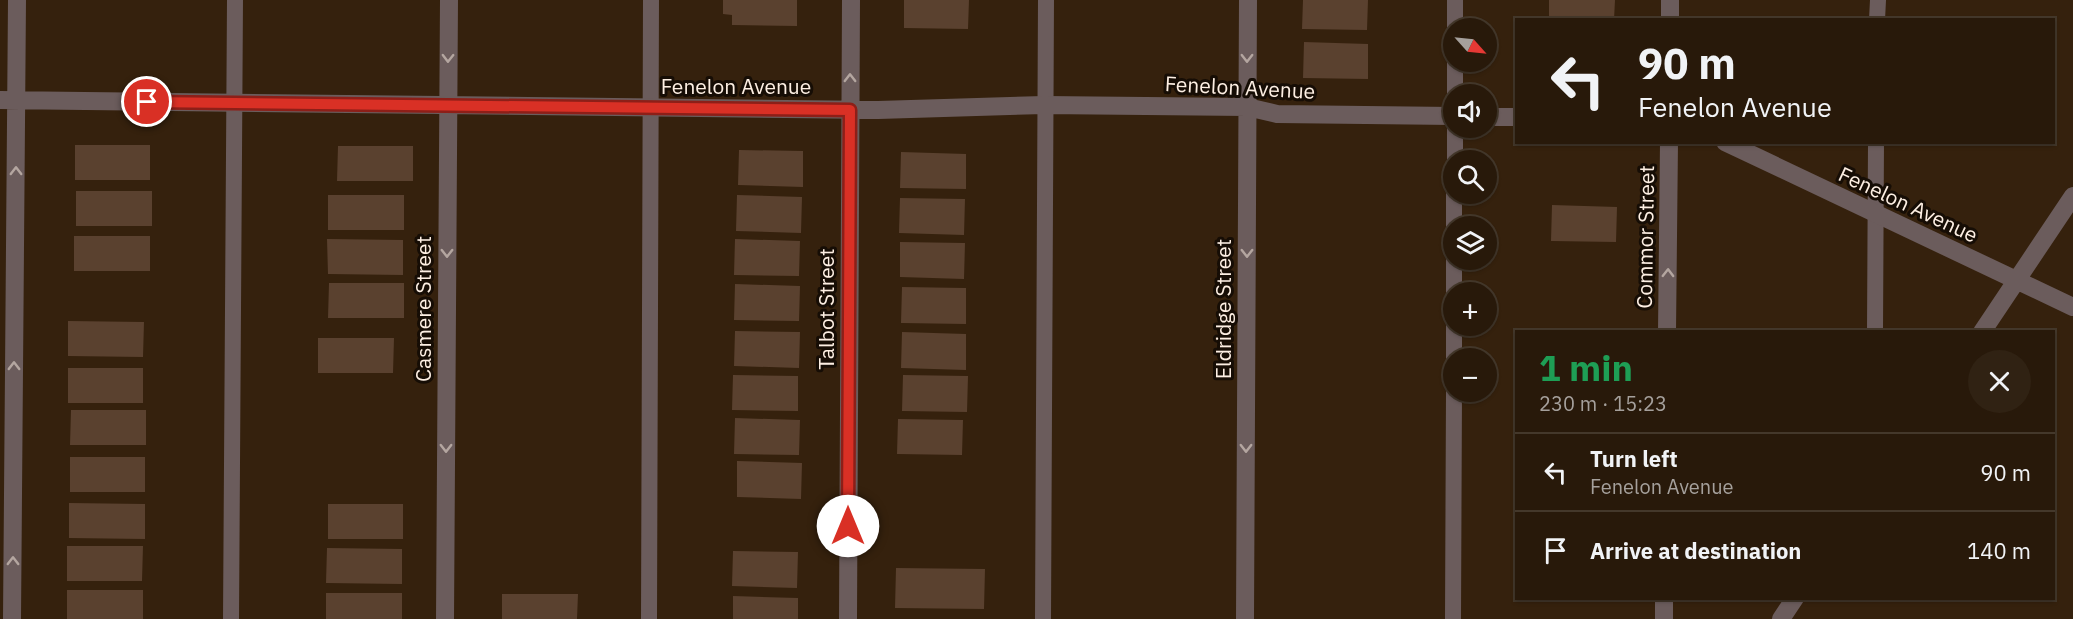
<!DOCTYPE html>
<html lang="en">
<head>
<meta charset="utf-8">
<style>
	:root { --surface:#28190a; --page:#302213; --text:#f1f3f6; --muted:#a5a09c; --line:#44382b }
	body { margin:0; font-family:"IBM Plex Sans",sans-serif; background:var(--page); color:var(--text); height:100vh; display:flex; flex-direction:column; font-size:22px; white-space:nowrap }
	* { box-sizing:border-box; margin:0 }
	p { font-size:20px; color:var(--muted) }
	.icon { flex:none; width:33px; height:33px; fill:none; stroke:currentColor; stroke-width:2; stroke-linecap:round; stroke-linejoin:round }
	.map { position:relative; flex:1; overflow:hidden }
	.details { position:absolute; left:1515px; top:330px; width:540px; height:270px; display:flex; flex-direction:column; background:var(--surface); border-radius:0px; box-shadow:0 2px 4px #0004,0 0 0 2px var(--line) }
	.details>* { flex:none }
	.guide { position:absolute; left:1515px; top:18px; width:540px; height:126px; border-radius:0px; box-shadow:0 2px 4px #0004,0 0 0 2px var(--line); background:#28190a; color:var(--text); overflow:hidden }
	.needle { width:39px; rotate:117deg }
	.controls { position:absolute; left:1443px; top:18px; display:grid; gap:12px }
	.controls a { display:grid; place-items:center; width:54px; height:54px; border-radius:50%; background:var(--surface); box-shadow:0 2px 4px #0004,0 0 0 2px var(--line); font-size:30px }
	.pin { position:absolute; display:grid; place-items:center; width:51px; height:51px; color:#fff; margin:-26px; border:3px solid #fff; border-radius:50%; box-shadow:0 2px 6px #0007 }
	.me { position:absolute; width:66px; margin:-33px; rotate:0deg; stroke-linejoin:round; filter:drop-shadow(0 0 4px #0008) }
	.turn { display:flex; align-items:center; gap:21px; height:126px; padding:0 24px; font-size:27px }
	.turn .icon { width:78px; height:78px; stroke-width:2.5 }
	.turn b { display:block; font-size:42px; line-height:51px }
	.round { display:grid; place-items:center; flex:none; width:63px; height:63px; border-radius:32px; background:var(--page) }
	.summary { display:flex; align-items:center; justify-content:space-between; height:102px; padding:0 24px }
	h1 { font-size:36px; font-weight:700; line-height:45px; color:#1e9e55 }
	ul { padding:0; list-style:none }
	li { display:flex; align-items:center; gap:18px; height:78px; padding:0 24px; border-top:2px solid var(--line) }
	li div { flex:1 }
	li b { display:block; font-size:22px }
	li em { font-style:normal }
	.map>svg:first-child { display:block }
	.building { fill:#5a412f }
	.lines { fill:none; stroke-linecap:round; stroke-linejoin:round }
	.lane { stroke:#6b5c5c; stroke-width:16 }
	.street { stroke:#6b5c5c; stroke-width:18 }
	.oneway { stroke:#b4a6a0 }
	.route-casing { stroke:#8d1f18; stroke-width:15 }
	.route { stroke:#d93025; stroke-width:10 }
	.labels { text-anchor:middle; stroke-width:6; stroke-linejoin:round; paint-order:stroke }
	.street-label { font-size:21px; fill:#fdefe3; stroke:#160d05 }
</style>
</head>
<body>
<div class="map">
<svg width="2073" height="619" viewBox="0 0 2073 619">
	<rect width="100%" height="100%" fill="#35210d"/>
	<path class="building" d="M723,0H797V26L732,25V15L723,14Z
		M904,0H969L968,29L904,28Z
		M1303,0H1368L1367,30L1302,29Z
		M1549,0H1615L1614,20H1549Z
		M1304,42L1368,44V79L1303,78Z
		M75,145H150V180H75Z
		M338,146H413V181H337Z
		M739,150L803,151V187L738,185Z
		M901,152L966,154V189L900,188Z
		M76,191H152V226H76Z
		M328,195H404V230H328Z
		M737,195L802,197L801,233L736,231Z
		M900,198L965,199L964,235L899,233Z
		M1552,205L1617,207L1616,242L1551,241Z
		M74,236H150V271H74Z
		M327,239L403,240V275L328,274Z
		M735,239L800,241L799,276L734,275Z
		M900,242L965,243L964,279L900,277Z
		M329,283H404V318H328Z
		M735,284L800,286L799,321L734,320Z
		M902,287L966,288V324L901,323Z
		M68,321L144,322L143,357L68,356Z
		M735,331L800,332L799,368L734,366Z
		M902,332L966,334V370L901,368Z
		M318,338H394L393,373H318Z
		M68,368H143V403H68Z
		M733,375L798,376V411L732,410Z
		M903,375L968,376L967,412L902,411Z
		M71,410H146V445H70Z
		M735,418L800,420L799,455L734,454Z
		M898,419L963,420L962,455L897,454Z
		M70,457H145V492H70Z
		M737,461L802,463L801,499L737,497Z
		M69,503L145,504V539L69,538Z
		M328,504H403V539H328Z
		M67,546H143L142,581H67Z
		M327,548L402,549V584L326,583Z
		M733,551L798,552L797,588L732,586Z
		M896,568L985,569L984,609L895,608Z
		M67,590H143V619H67Z
		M326,593H402V619H326Z
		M502,594H578L577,619H502Z
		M733,596L798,598V619H733Z"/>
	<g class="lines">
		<path class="lane" d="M1877,20L1878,0
			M1455,28V0
			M1455,94V62
			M1455,160V128
			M1454,226V194
			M1454,292V260
			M1875,332L1876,142
			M1454,358V326
			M231,619L235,0
			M649,619L651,0
			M1043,619L1046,0
			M1453,619L1454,392"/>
		<path class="street" d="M1670,20V0
			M0,100L878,110L1044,105L1247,107L1277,114L1454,116
			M1486,117H1516
			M1725,142L2073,307
			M1667,332L1669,142
			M1982,332L2073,196
			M12,619L17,0
			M445,619L449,0
			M848,619L851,0
			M1245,619L1248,0
			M1664,619V598
			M1781,619L1795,598"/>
	</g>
	<defs><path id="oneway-chevron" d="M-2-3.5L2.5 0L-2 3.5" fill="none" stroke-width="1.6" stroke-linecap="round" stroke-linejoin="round" transform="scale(1.5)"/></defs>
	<g class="oneway">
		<use href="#oneway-chevron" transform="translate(448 58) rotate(91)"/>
		<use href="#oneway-chevron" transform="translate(1247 58) rotate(90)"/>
		<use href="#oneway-chevron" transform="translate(850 78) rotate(-90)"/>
		<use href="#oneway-chevron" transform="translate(16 171) rotate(-90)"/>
		<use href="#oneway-chevron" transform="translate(447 253) rotate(90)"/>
		<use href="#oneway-chevron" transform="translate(1247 253) rotate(90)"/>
		<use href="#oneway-chevron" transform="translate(1668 273) rotate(-89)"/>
		<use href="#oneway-chevron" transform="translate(14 366) rotate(-90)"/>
		<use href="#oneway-chevron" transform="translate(446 448) rotate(90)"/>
		<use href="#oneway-chevron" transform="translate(1246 448) rotate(90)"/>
		<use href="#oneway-chevron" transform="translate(13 561) rotate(-90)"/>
	</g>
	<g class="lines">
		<defs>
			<path id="route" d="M147,102L850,110L848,526"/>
		</defs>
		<use href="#route" class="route-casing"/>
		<use href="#route" class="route"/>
	</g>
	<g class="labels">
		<g class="street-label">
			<text x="736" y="94">Fenelon Avenue</text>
			<text transform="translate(1240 88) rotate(3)" y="7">Fenelon Avenue</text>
			<text transform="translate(1908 205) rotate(25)" y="7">Fenelon Avenue</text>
			<text transform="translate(1646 237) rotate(-89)" y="7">Commor Street</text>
			<text transform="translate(424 309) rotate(-90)" y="7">Casmere Street</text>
			<text transform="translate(827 309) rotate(-90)" y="7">Talbot Street</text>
			<text transform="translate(1224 309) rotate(-90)" y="7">Eldridge Street</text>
		</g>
	</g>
</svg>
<div class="controls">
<a><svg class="needle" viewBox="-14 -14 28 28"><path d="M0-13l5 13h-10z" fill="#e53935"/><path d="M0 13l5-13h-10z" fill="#a5a09c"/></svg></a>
<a><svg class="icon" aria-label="sound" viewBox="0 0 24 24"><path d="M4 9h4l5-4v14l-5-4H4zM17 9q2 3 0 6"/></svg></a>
<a><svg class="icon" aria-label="search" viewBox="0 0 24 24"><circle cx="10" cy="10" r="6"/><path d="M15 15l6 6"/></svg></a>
<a><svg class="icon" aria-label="layers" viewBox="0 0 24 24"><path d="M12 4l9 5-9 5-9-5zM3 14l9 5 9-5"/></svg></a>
<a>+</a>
<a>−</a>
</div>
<div class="pin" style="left:147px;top:102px;background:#d93025"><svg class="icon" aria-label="arrive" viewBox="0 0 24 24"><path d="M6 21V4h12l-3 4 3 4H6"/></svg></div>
<svg class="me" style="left:848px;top:526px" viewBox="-20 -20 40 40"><circle r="19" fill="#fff"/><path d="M0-13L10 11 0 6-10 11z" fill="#d93025"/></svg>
<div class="guide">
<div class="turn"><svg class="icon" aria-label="left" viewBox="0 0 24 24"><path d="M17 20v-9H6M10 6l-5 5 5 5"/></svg><div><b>90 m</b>Fenelon Avenue</div></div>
</div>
<section class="details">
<div class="summary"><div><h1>1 min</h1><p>230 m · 15:23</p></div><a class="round"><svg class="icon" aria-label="close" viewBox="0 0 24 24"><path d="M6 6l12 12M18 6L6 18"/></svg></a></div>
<ul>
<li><svg class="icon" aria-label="left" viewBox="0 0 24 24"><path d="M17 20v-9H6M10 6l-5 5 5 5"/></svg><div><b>Turn left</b><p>Fenelon Avenue</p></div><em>90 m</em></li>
<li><svg class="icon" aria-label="arrive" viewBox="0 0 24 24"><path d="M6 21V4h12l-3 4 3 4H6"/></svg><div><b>Arrive at destination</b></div><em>140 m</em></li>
</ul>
</section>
</div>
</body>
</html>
